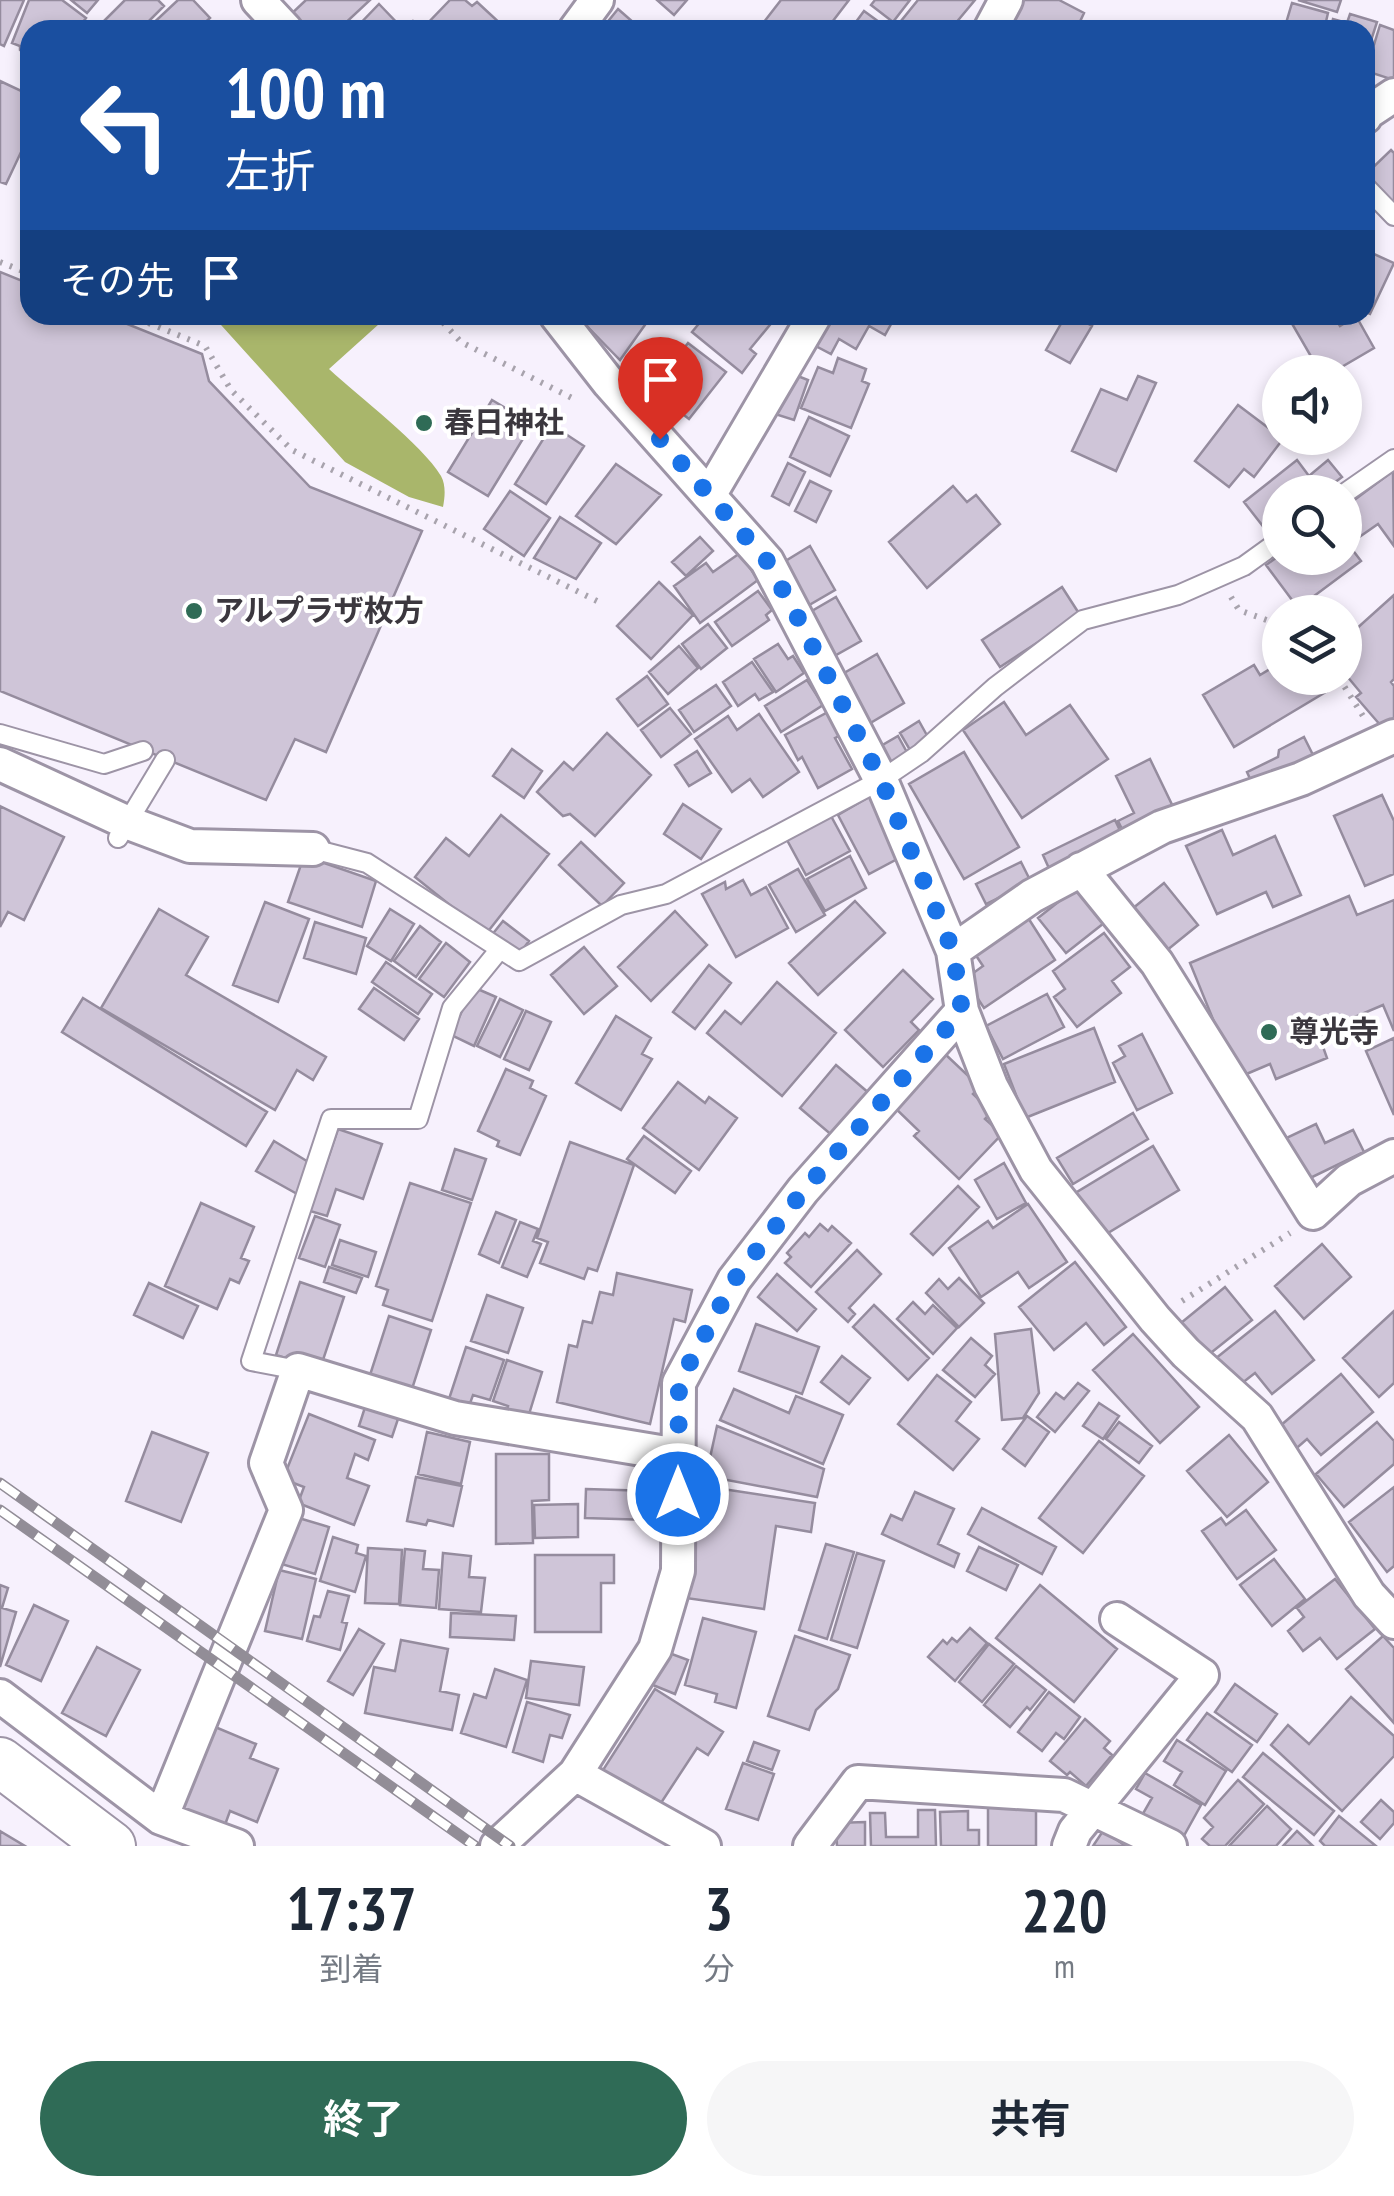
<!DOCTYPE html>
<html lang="ja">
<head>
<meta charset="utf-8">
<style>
	:root { --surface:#fff; --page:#f6f6f7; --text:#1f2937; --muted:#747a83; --accent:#2f6b56 }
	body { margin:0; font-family:"PT Sans Narrow","Noto Sans JP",sans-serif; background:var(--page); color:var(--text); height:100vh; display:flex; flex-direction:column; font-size:38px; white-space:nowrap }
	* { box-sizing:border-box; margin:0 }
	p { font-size:32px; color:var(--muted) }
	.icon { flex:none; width:55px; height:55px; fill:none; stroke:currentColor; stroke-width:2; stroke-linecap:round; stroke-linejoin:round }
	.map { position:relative; height:1846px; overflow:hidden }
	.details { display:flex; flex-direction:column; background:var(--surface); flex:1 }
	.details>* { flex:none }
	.banner { position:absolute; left:20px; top:20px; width:1355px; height:305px; border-radius:30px; box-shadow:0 5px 15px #0003; background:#1a4fa0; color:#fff; overflow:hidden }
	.fabs { position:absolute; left:1262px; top:355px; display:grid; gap:20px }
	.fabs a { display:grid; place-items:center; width:100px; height:100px; border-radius:50%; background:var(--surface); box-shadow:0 5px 15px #0003; font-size:50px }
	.pin { position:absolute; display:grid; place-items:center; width:85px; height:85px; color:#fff; margin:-102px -42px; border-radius:50% 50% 50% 0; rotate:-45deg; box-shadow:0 0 10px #0007 }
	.pin .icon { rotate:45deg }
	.me { position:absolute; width:110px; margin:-55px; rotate:0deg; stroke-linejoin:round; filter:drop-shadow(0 0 8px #0008) }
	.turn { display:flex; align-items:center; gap:35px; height:210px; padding:0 40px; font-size:45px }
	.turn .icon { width:130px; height:130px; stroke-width:2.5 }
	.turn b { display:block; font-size:70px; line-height:85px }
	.then { display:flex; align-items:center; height:95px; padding:0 40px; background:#0003; gap:20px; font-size:38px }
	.eta { display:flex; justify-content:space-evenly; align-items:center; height:170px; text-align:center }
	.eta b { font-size:60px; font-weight:700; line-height:70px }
	.action { display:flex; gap:20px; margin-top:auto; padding:20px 40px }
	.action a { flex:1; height:115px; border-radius:60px; background:var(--accent); color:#fff; font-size:40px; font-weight:700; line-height:115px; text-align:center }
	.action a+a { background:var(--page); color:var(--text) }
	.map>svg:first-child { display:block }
	.forest { fill:#a9b66b }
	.building { fill:#cfc5d8; stroke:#958c9e; stroke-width:2.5 }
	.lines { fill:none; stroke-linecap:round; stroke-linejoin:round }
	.lane-casing { stroke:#9d94a6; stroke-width:22 }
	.street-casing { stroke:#9d94a6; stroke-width:38 }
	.secondary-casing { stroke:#9d94a6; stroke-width:52 }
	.path { stroke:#a8a3ad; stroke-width:6; stroke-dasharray:2.5 8; stroke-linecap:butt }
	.lane { stroke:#fff; stroke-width:18 }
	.street { stroke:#fff; stroke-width:32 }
	.secondary { stroke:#fff; stroke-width:48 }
	.rail-casing { stroke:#928d97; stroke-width:11 }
	.rail { stroke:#fff; stroke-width:8; stroke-dasharray:22; stroke-linecap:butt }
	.route { stroke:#1a73e8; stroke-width:18; stroke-dasharray:0 32.4 }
	.poi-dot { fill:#2f6b56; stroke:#fff; stroke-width:4 }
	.labels { text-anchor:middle; stroke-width:8; stroke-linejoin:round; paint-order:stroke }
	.poi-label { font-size:30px; font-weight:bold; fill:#3b373e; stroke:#fff; text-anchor:start }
</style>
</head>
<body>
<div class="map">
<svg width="1394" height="1846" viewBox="0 0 1394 1846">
	<rect width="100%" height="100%" fill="#f7f1fd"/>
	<path class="forest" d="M212,315H389L329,369C359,397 422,444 441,476C446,485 445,497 443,507L409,497L345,462Z"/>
	<path class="building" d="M0,0H24L4,46L0,44Z
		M29,0H62L86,18L77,30H30V58L20,50V46L12,43Z
		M71,0H98L87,13Z
		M125,0H158L164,6L140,30H106L100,25Z
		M178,0H193L210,18L197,30H146Z
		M306,0H370L338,30H303L290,15Z
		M450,0H465L472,6L477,2L503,26L499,30H405L413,21L422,29Z
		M657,0H687L674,15Z
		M781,0H849L826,30H764L760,27Z
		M875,0H910L893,22L871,5Z
		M918,0H975L955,24L963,30H901L897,26Z
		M1015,0H1059L1084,13L1076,30H1031L1006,18Z
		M1298,0H1341L1337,12Z
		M1292,3L1328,13L1324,30H1284Z
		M379,4L401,27L398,30H354Z
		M618,9L642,30H601Z
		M864,11L890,30H850Z
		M1350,14L1377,22L1368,50L1365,49V30H1330L1333,19L1347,23Z
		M1380,25L1394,30V80L1366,71Z
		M0,81L30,95V133L6,184L0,182Z
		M1391,150L1394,153V208L1365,175Z
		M1365,250L1394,263L1370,314L1365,312Z
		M0,272L30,284V315H105L202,354L209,381L310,487L422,531L326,752L295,739L266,800L0,691Z
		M576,315H652L620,360Z
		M706,315H778L750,349L756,354L742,373L692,332Z
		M826,315H896L885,335L869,326L856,349L839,339L831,354L810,343Z
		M1066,315H1073L1092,326L1070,363L1046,350Z
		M1287,315H1333L1340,326L1356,316L1374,348L1333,372H1320Z
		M688,343L726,372L689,419L652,390Z
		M838,358L866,369L862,381L869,384L851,428L801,408L818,367L833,373Z
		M790,373L808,380L794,420L775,414Z
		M1138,376L1156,383L1116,471L1072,451L1101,389L1127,400Z
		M492,400L532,424L488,496L448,472Z
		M1238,405L1283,439L1254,477L1244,469L1229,487L1195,461Z
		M809,417L849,436L830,476L790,457Z
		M552,425L584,446L546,504L515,484Z
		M1297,460L1309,476L1328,460L1342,477L1322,492H1280V526L1269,534L1244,502Z
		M788,463L805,472L789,505L772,496Z
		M616,464L661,495L616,544L576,516Z
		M1393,471L1394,546L1378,524L1355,540L1345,526V507Z
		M810,481L831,491L816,522L795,511Z
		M953,486L967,502L976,495L1000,524L927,588L889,542Z
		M510,491L550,518L524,556L484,529Z
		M560,517L601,543L576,579L534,558Z
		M700,537L713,551L686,576L672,562Z
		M1345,540L1361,561L1298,608L1266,565L1280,555L1345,558Z
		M810,546L835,590L804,608L779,565Z
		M740,553L758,580L700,623L674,586L706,563L713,572Z
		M659,582L693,615L651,659L617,626Z
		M1062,587L1080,615L1000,667L982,640Z
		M758,591L772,610L766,615L769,620L732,646L715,622Z
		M1394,595V679L1391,682L1394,686V728L1388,734L1356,697L1361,693L1346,675L1354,668L1345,657V639Z
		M836,597L861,641L829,659L805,615Z
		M708,624L727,648L701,669L682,644Z
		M778,644L788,659L793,656L804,673L776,692L754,659Z
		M679,646L698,668L668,694L649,672Z
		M877,654L904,703L867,725L839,676Z
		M752,662L773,692L759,700L755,694L738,706L723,682Z
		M1280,663V678H1322L1329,690L1234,747L1203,695L1254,665L1260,675Z
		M647,676L668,704L638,726L617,699Z
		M807,680L823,705L781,732L765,706Z
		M716,685L731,706L694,732L679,710Z
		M1004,702L1026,735L1070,705L1108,759L1022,818L963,730Z
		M670,708L691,734L661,757L641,730Z
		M830,711L843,734L835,738L852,769L818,788L802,757L798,760L785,735Z
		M759,714L799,772L763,797L750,779L732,792L695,739L728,716L737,730Z
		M919,721L929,739L910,750L900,733Z
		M607,733L651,775L595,836L570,814L563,816L537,792L564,762L573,770Z
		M898,736L909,756L886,770L874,750Z
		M1304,737L1317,763L1256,792L1247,772L1278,757L1279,750Z
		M512,749L542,771L524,798L493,776Z
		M697,751L711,773L689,786L675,765Z
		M964,752L1019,847L964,879L909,784Z
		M1150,759L1177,815L1127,839L1118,821L1134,813L1116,776Z
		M1382,795L1394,821V874L1365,886L1334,816Z
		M869,797L901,857L869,874L838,815Z
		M683,804L721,829L701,859L664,834Z
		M0,806L64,837L24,920L8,912L0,927Z
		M501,815L549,854L486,934L415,877L446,838L469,856Z
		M831,816L850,851L806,875L787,840Z
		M1115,820L1124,839L1052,875L1043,855Z
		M1222,830L1233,855L1275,836L1301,895L1273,907L1266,892L1217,914L1186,846Z
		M581,842L624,883L602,906L559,865Z
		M304,856L376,881L362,927L288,902Z
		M850,856L866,888L825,911L807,879Z
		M1021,862L1031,882L986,904L976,884Z
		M798,869L825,915L796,932L769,885Z
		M743,880L751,895L766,887L788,928L736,957L702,894L725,882L726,889Z
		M1164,883L1198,925L1166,951L1132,909Z
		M1076,888L1104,923L1066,953L1038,918Z
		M1349,896L1357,915L1394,900V1031L1383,1005L1350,1019L1355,1030L1322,1044L1327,1058L1276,1079L1270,1064L1237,1078L1190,963Z
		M855,901L885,933L818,995L789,963Z
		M265,902L309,919L278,1002L233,985Z
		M159,909L208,937L186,975L326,1057L313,1080L297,1070L275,1110L101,1008Z
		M390,909L414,924L391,961L367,946Z
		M675,911L707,945L651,1001L618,967Z
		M1025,913L1055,960L984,1008L965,979L983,966L971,948Z
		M503,921L529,941L517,957L491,936Z
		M315,922L366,938L356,974L304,958Z
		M420,926L441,942L416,977L394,961Z
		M1104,933L1130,967L1112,981L1121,993L1077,1027L1054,997L1065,989L1053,971Z
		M446,943L470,962L444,997L419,979Z
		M584,947L617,986L584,1014L551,975Z
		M386,962L432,994L418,1014L372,982Z
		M709,965L731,983L695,1029L673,1012Z
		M903,970L933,999L911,1022L919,1030L883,1067L845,1030Z
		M777,982L836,1033L782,1096L707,1033L725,1011L741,1024Z
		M473,987L496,997L474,1046L451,1035Z
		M374,988L419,1019L404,1040L359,1009Z
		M1047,994L1064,1027L1003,1059L986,1026Z
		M83,998L267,1112L246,1146L62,1032Z
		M500,999L523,1010L500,1057L477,1046Z
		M526,1011L551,1022L529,1070L504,1059Z
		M616,1016L651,1038L642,1054L652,1059L621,1110L576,1083Z
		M1094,1028L1115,1082L1025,1118L1004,1064Z
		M1142,1034L1172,1093L1137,1110L1113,1063L1125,1056L1119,1046Z
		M1394,1038V1115L1366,1051Z
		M944,1053L980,1087L973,1094L992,1112L985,1119L1002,1134L959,1179L914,1136L919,1131L893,1106Z
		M836,1065L870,1094L834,1137L800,1108Z
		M506,1069L533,1081L530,1088L546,1096L520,1155L497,1146L499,1141L478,1131Z
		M678,1082L705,1103L709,1097L737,1118L699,1170L643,1128Z
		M1133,1113L1148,1139L1073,1184L1057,1158Z
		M1316,1124L1325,1143L1353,1130L1364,1152L1302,1182L1282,1140Z
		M338,1129L382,1144L363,1199L336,1189L327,1216L310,1211Z
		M644,1136L691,1171L675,1193L627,1159Z
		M274,1141L310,1163L299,1195L256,1171Z
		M570,1142L634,1165L597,1271L588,1268L584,1279L540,1263L548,1242L537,1238Z
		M1153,1146L1179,1190L1098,1239L1072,1195Z
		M455,1149L486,1159L472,1200L442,1190Z
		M1004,1163L1026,1203L997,1219L975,1180Z
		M410,1183L471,1203L432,1321L383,1305L388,1290L376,1286Z
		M958,1186L979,1207L933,1255L911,1234Z
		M201,1203L254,1227L241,1258L249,1261L239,1283L230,1279L217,1309L165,1286Z
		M1028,1204L1067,1262L1029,1288L1018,1272L981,1297L949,1248L988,1221L993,1228Z
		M496,1212L516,1220L499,1263L479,1254Z
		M315,1216L340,1225L325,1267L299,1258Z
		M520,1222L538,1229L533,1241L541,1244L527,1277L502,1267Z
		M820,1224L828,1231L832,1226L851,1243L811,1287L785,1263L791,1257L787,1253L805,1233L809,1237Z
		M340,1240L376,1252L368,1277L332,1265Z
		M1322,1244L1351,1277L1304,1319L1275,1286Z
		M857,1250L881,1274L849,1308L855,1314L848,1322L816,1292Z
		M1075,1262L1126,1327L1104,1345L1086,1323L1054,1350L1019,1307Z
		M329,1267L362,1278L356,1293L324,1282Z
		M617,1273L692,1290L685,1322L674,1319L650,1424L557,1402L569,1345L577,1347L583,1321L592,1323L600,1292L613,1295Z
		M777,1274L816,1309L797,1331L758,1297Z
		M959,1278L984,1303L959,1327L926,1293L939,1279L948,1289Z
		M300,1282L344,1297L320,1369L276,1355Z
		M149,1283L198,1306L183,1338L134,1315Z
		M1225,1287L1252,1320L1207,1356L1181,1323Z
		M487,1295L523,1308L508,1353L471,1341Z
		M913,1302L925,1314L933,1305L957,1328L933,1354L897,1319Z
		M874,1305L929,1358L908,1380L853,1327Z
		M1275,1311L1314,1360L1272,1394L1255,1373L1237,1387L1215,1359Z
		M1394,1311V1383L1379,1397L1343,1358Z
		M389,1316L431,1330L412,1389L370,1375Z
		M756,1324L819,1347L802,1394L739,1371Z
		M1031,1329L1039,1393L1023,1418L1002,1420L995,1334Z
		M1133,1334L1199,1407L1160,1443L1093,1370Z
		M971,1338L992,1356L985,1365L995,1374L975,1397L943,1370Z
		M466,1347L504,1360L490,1400L473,1395L468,1409L448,1402Z
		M842,1356L870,1378L849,1404L821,1382Z
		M507,1360L542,1372L526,1424L505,1417L508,1406L493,1401Z
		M1341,1374L1373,1412L1321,1455L1307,1439L1291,1453L1273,1432Z
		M937,1375L971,1402L956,1421L979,1439L953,1470L898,1424Z
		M1078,1383L1089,1391L1055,1432L1037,1417L1056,1393L1064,1399Z
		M734,1389L789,1413L796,1396L843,1415L823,1464L720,1420Z
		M1099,1403L1119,1416L1103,1439L1083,1426Z
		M366,1404L399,1416L392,1437L359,1426Z
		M309,1414L375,1440L368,1460L355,1454L347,1478L369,1486L354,1525L298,1503L304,1487L283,1479Z
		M1027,1416L1049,1432L1025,1466L1003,1449Z
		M1119,1422L1152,1446L1139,1463L1106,1439Z
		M1377,1422L1394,1441V1464L1344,1507L1316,1474Z
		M717,1426L824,1469L817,1497L706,1476Z
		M152,1432L208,1453L181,1522L126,1501Z
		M427,1432L470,1442L461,1484L418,1474Z
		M1229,1435L1268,1482L1227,1517L1187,1471Z
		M1099,1441L1144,1476L1083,1553L1039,1518Z
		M496,1454H549V1500L532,1501L533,1543L496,1544Z
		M416,1477L462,1486L453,1526L428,1520L426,1525L407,1521Z
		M703,1486L815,1503L811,1532L776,1526L764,1609L686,1598Z
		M1394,1487V1566L1387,1572L1349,1522Z
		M586,1489L651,1491L650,1520L585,1518Z
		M915,1492L954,1509L938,1544L959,1554L954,1567L882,1534L891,1515L902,1520Z
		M578,1504V1537L535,1538L534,1505Z
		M982,1508L1056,1547L1042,1574L968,1534Z
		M1246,1510L1276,1550L1237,1579L1202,1531L1221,1518L1226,1525Z
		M292,1516L329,1527L315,1574L278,1563Z
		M333,1537L358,1545L356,1553L366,1556L355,1592L320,1581Z
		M826,1544L854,1552L827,1639L799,1630Z
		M979,1547L1018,1565L1006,1590L967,1571Z
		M368,1548L402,1550L399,1604L365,1603Z
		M405,1549L425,1551L423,1569L439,1570L436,1608L400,1605Z
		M443,1553L471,1556L469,1577L485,1578L481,1612L439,1609Z
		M857,1553L884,1561L857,1648L831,1640Z
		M535,1555H614V1583H601V1632H535Z
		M1274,1559L1305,1599L1272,1626L1240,1585Z
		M279,1570L316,1579L302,1639L265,1631Z
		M1335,1579L1375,1629L1337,1659L1320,1638L1303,1651L1288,1631L1304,1617L1297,1608Z
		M0,1585L8,1588L2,1608L16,1612L0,1667Z
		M1040,1585L1117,1649L1074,1702L996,1638Z
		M328,1591L349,1596L342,1622L347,1623L340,1650L307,1641L314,1616L320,1617Z
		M34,1605L68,1621L41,1681L6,1665Z
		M451,1613L516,1616L514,1640L450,1637Z
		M703,1618L756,1632L736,1708L715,1702L717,1694L685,1685Z
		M970,1628L987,1643L955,1681L928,1657L943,1640L947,1644L952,1638L957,1642Z
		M359,1629L384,1644L353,1695L328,1681Z
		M795,1636L850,1655L838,1689L816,1710L809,1730L768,1716Z
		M1383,1636L1394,1648V1723L1346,1669Z
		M401,1640L448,1649L440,1691L459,1695L452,1730L365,1713L374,1667L395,1671Z
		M989,1644L1014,1664L982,1702L959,1682Z
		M97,1647L140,1670L106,1736L62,1713Z
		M661,1650L688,1660L675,1694L648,1683Z
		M531,1661L584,1667L579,1705L526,1698Z
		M1016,1666L1046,1690L1030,1710L1027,1707L1010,1727L984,1705Z
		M495,1669L527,1680L506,1747L461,1733L474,1694L486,1698Z
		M1235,1684L1277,1714L1257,1742L1215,1712Z
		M655,1689L723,1732L708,1755L697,1748L659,1806L603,1770Z
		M1049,1692L1080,1717L1064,1739L1056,1733L1042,1751L1018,1732Z
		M1351,1697L1394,1736V1756L1342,1811L1271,1745L1288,1725L1309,1744Z
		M527,1702L570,1715L562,1738L550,1735L543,1762L513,1752Z
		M1207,1713L1252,1745L1232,1772L1187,1740Z
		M1085,1719L1110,1741L1104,1748L1112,1755L1086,1786L1070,1772L1067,1775L1050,1761Z
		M208,1724L256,1744L250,1758L278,1769L257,1822L230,1811L222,1833L172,1812Z
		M1177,1740L1226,1771L1205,1805L1174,1785L1182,1772L1164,1761Z
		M754,1742L779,1751L772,1770L747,1761Z
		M1263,1753L1334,1811L1314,1835L1243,1777Z
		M743,1763L774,1774L758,1820L726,1809Z
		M1145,1773L1201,1805L1181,1841L1141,1817L1152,1798L1136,1789Z
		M1238,1780L1264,1804L1225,1846H1210L1202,1839L1213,1827L1204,1818Z
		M1381,1800L1394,1812V1823L1380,1839L1361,1822Z
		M988,1804H1036V1846H988Z
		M1267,1806L1291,1829L1276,1846H1229Z
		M918,1810H935L936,1846H871L870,1813H885L886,1837H918Z
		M968,1811V1830H979V1846H941L940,1812Z
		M1339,1816L1376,1846H1325L1320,1841Z
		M865,1822V1846H837L836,1823Z
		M0,1831L25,1846H0Z
		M1103,1831L1126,1846H1093Z
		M1297,1831L1313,1846H1283Z"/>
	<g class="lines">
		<defs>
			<path id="lane" d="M1365,186L1394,216
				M1345,493L1394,459
				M0,734L104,764L143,751
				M118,838L165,760
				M313,849L367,863L519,961L621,905L666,894L881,780L921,753L995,687L1083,620L1178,595L1244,566L1280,540
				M298,1370L251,1361L331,1119H418L452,1008L500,949"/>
			<path id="street" d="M258,0L286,30
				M575,30L597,0
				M990,30L1006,0
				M1365,117L1367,113L1394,95
				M556,315L609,383L767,561L881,780L953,951L962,1011L991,1086L1036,1170L1155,1319L1186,1353L1257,1417L1369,1595L1394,1622
				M710,494L815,315
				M0,764L126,822L190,846L313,849
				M1081,869L1157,963L1313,1213L1349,1180L1394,1156
				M953,951L1032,896L1162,827L1301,779L1394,736
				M0,1696L161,1818L237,1846
				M575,1774L704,1846
				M161,1818L286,1510L266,1463L298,1370L455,1418L678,1455
				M497,1846L575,1774L655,1649L678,1571L679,1383L734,1280L803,1190L962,1011
				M810,1846L858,1782L1064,1795L1170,1846
				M1069,1846L1075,1831L1202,1675L1117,1619"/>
			<path id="secondary" d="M0,1762L111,1846"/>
		</defs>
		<use href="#lane" class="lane-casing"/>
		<use href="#street" class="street-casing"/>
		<use href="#secondary" class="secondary-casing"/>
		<path class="path" d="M0,262L30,274
			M129,315L205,346L231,390L292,450L597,601
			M436,315L461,342L578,401
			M1231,597L1239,610L1280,625
			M1339,678L1363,716
			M1182,1301L1290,1233"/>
		<use href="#lane" class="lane"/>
		<use href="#street" class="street"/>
		<use href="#secondary" class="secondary"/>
		<defs>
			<path id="rail" d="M0,1483L510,1846
				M0,1510L475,1846"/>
		</defs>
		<use href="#rail" class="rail-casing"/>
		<use href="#rail" class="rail"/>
	</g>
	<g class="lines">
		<path class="route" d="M660,439L767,561L798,618L881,780L953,951L962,1011L804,1190L734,1280L679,1383L678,1494"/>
	</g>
	<g class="poi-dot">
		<circle cx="424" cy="423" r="10"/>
		<circle cx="194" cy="611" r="10"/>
		<circle cx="1269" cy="1032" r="10"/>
	</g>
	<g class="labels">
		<g class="poi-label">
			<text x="444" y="433">春日神社</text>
			<text x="214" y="621">アルプラザ枚方</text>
			<text x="1289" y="1042">尊光寺</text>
		</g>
	</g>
</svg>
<div class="fabs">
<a><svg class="icon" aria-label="sound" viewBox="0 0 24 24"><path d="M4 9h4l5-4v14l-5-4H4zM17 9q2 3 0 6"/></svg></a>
<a><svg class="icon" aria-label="search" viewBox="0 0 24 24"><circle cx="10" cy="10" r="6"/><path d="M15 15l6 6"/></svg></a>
<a><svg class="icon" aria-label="layers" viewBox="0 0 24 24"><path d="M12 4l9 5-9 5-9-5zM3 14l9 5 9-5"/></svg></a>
</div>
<div class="pin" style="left:660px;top:439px;background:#d93025"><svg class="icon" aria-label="arrive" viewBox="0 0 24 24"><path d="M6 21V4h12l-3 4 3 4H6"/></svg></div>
<svg class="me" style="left:678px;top:1494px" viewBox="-20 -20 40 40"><circle r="17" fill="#1a73e8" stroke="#fff" stroke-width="3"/><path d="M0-11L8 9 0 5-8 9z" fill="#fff"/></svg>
<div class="banner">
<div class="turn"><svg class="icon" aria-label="left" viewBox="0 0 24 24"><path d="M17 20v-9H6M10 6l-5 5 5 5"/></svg><div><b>100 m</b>左折</div></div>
<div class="then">その先<svg class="icon" aria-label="arrive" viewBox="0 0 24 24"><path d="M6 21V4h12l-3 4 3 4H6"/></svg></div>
</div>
</div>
<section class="details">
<div class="eta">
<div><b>17:37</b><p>到着</p></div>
<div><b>3</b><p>分</p></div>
<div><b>220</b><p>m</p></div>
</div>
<div class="action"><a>終了</a><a>共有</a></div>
</section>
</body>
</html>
